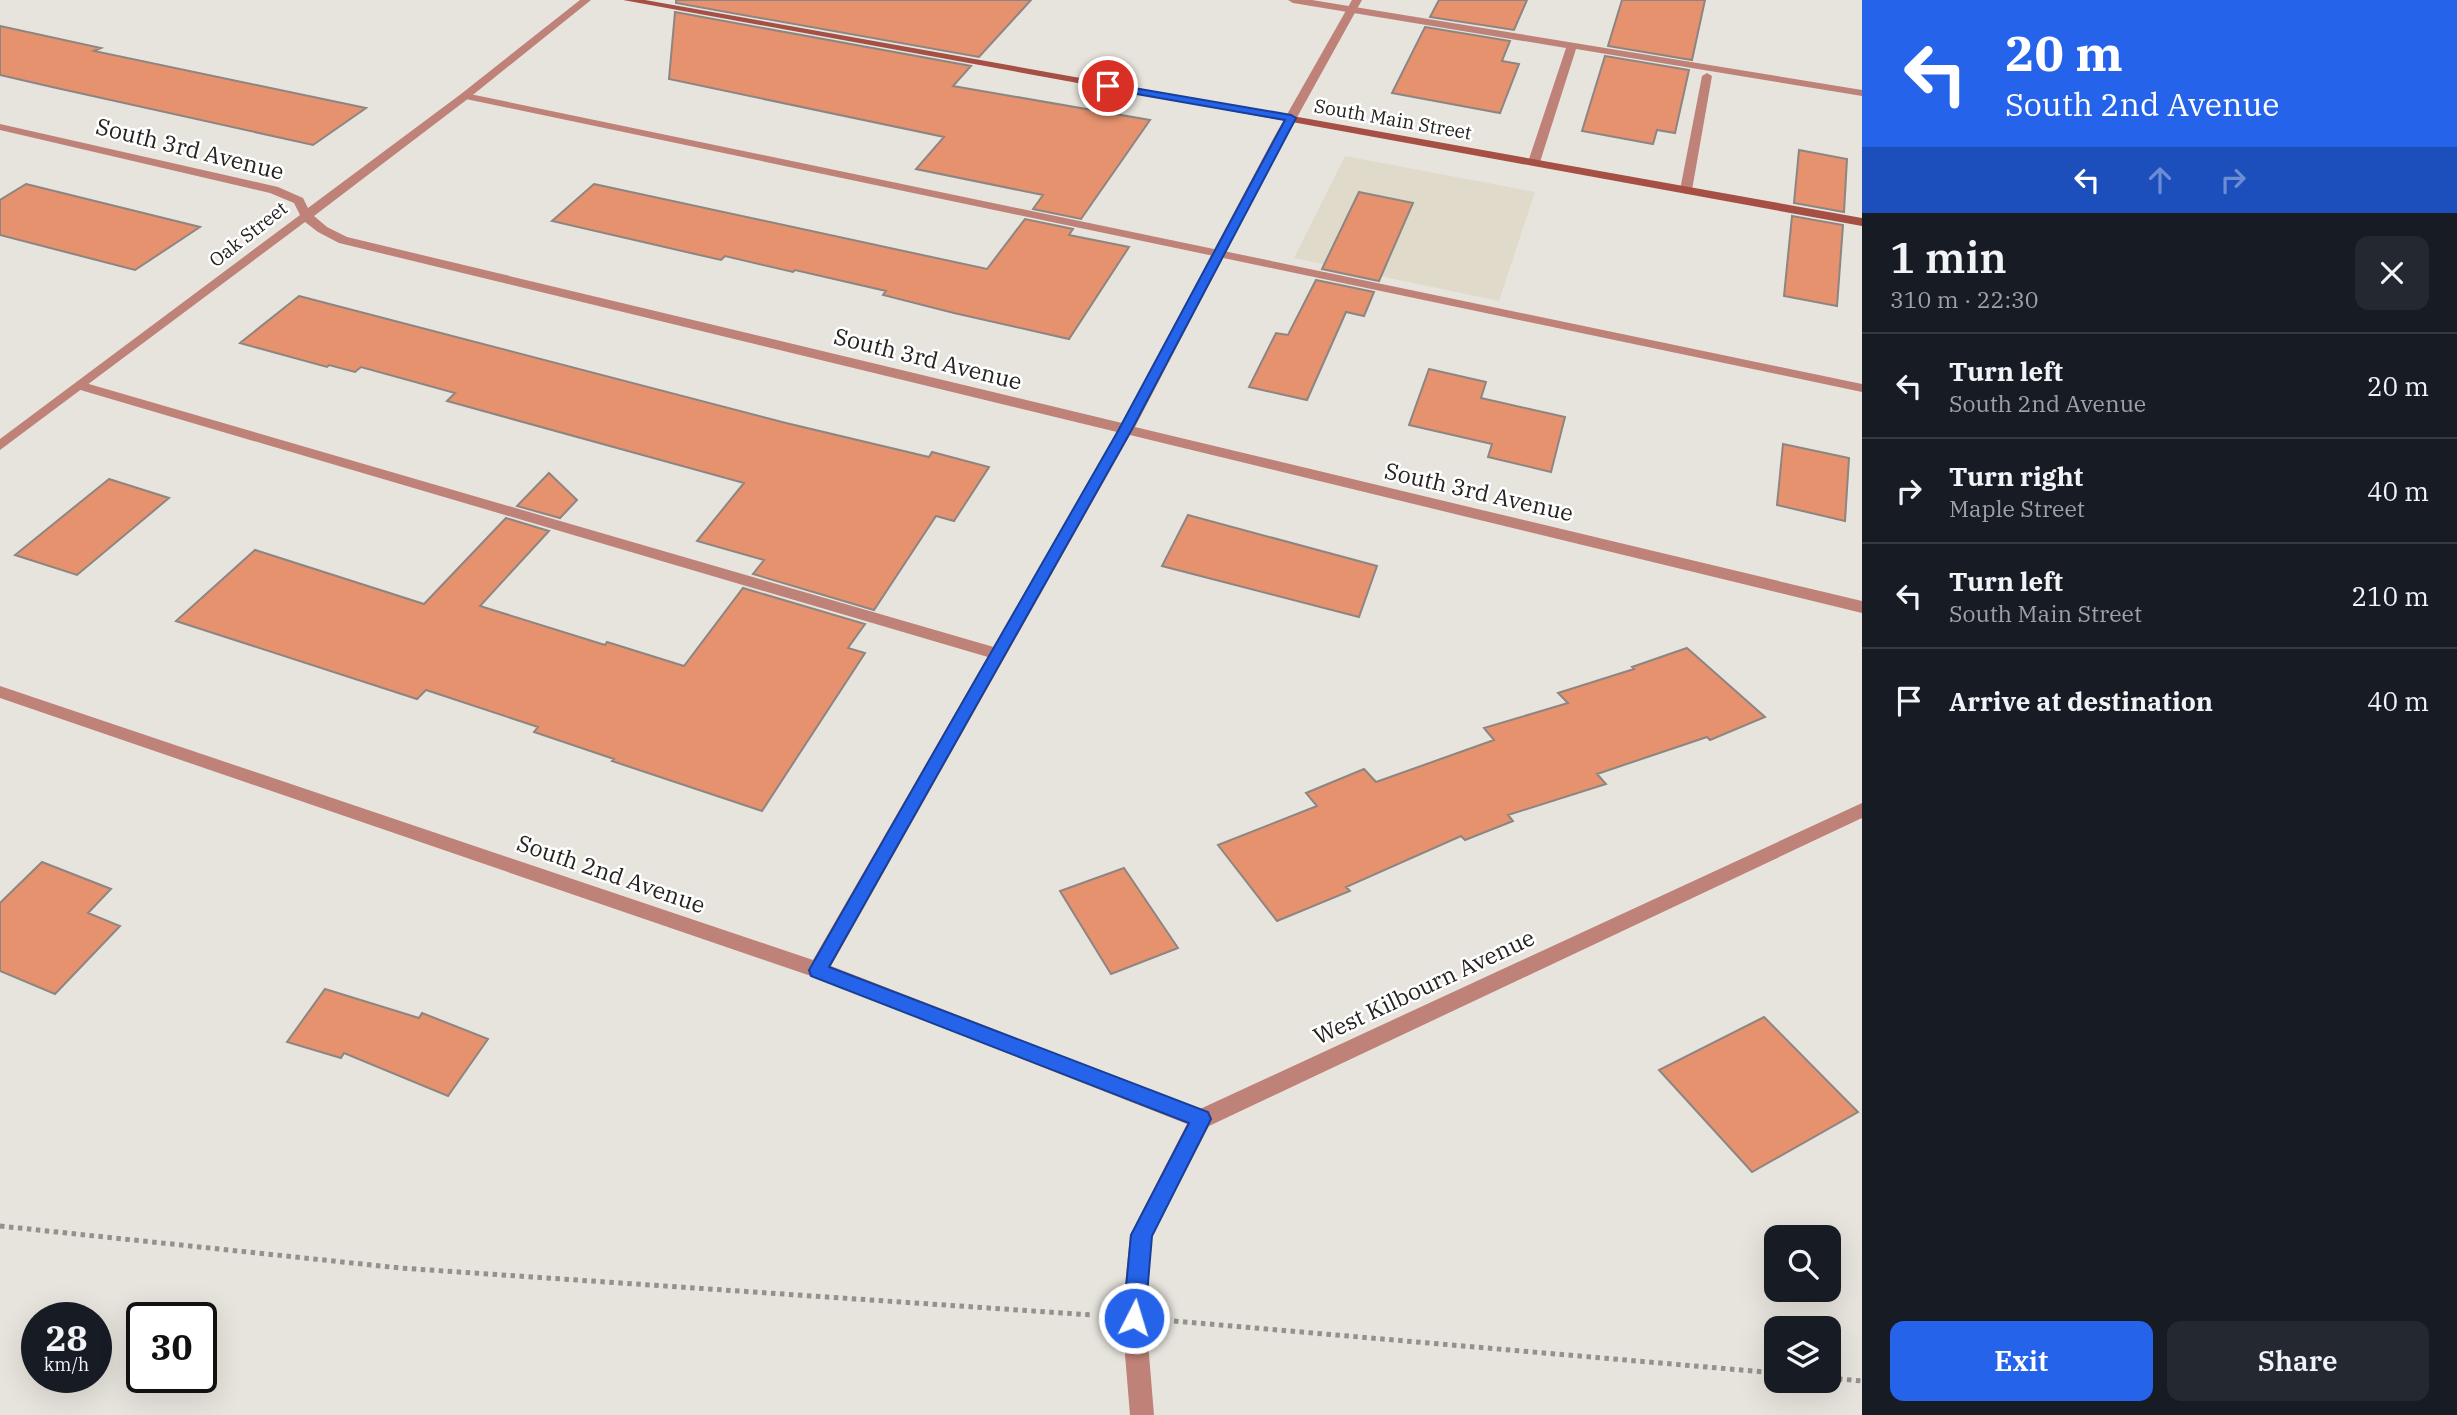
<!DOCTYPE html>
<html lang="en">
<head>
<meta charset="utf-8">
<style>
	:root { --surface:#171b24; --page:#242831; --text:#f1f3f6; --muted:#9ea1a6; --line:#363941; --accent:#2563eb }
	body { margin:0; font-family:"IBM Plex Serif",serif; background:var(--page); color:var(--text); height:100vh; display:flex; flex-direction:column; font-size:26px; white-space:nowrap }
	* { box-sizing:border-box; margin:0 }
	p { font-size:23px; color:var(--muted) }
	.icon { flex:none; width:38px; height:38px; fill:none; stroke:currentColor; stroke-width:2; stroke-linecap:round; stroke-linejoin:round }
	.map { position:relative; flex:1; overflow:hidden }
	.sheet { display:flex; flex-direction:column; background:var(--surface); width:595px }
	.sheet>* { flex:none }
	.top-card { background:#2563eb; color:#fff; overflow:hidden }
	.tools { position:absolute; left:1764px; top:1225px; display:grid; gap:14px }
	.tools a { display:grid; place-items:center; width:77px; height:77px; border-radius:14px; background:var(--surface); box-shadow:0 7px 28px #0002; font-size:35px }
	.speed { position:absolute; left:21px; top:1302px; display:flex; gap:14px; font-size:35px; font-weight:700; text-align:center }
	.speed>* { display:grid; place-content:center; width:91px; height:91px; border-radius:50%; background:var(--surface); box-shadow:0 7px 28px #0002; line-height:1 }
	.speed small { font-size:18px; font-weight:400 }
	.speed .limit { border:4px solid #111; border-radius:10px; background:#fff; color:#111 }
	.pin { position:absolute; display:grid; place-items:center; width:60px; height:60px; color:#fff; margin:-30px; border:4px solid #fff; border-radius:50%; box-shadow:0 2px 7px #0007 }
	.me { position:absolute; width:77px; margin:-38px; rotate:5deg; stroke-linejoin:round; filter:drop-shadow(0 0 5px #0008) }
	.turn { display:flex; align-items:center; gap:24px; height:147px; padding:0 28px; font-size:32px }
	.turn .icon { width:91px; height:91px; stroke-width:2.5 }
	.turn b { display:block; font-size:49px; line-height:60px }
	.lanes { display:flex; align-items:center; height:66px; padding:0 28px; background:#0003; justify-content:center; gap:35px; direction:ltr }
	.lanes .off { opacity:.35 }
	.round { display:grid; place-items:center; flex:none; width:74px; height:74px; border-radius:14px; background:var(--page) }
	.overview { display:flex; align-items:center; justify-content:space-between; height:119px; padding:0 28px }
	h1 { font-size:42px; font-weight:600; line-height:52px }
	.button { display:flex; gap:14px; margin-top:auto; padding:14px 28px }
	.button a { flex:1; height:80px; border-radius:14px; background:var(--accent); color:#fff; font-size:28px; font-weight:600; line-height:80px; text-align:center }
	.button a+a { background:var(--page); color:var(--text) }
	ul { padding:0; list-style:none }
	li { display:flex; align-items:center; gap:21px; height:105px; padding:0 28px; border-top:2px solid var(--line) }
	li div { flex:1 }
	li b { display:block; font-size:26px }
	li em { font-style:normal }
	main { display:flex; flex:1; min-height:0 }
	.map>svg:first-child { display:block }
	.built { fill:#e0dacb }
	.building { fill:#e6926e; stroke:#8d8582; stroke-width:2 }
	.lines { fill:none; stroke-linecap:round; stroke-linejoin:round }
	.path { stroke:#93918c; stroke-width:5; stroke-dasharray:4.5 4.5; stroke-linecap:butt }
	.service { fill:#bf8278; fill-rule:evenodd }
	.minor { fill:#bf8278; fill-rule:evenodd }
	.secondary { fill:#a64f44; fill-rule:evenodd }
	.route { fill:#2563eb; stroke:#184099; stroke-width:2 }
	.labels { text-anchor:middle; stroke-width:5; stroke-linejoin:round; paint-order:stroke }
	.far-street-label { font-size:19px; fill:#252321; stroke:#fff }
	.street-label { font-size:23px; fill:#252321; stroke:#fff }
</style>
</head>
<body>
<main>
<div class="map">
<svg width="1862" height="1415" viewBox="0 0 1862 1415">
	<rect width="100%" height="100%" fill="#e7e4dd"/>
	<path class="built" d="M1345,156L1535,192L1499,301L1294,258Z"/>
	<path class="building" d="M676,0H1031L979,57L676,3Z
		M1439,0H1527L1514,30L1430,17Z
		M1622,0H1705L1692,60L1608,46Z
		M675,12L971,66L953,86L1150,120L1081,219L1033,209L1043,195L916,169L944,137L669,79Z
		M0,26L101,48L94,51L366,108L313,145L52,87L0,75Z
		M1425,27L1510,41L1502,61L1519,64L1500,113L1392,93Z
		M1605,56L1689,70L1675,133L1657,130L1653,144L1582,131Z
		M1799,150L1847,159L1844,212L1794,203Z
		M26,184L200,227L135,270L0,235V200Z
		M594,184L987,269L1025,219L1073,229L1069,235L1129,247L1069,339L954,313L883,295L886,291L795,270L793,272L725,256L721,260L552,221Z
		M1359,192L1413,203L1379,281L1322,269Z
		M1792,216L1843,225L1837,306L1784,296Z
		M1316,280L1374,292L1364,316L1346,312L1307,400L1249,387L1276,333L1288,335Z
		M299,296L786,423L929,457L932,452L989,467L954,521L936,516L874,610L753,574L764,560L697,541L744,483L447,401L455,393L361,367L355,372L329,365L327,367L240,343Z
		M1429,369L1486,382L1481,398L1565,417L1551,472L1488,457L1492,444L1409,425Z
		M1783,444L1849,458L1845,521L1777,505Z
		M549,473L577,500L560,518L517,506Z
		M109,479L169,498L77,575L15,555Z
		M1188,515L1377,566L1359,617L1162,566Z
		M506,518L549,531L480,606L605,645L607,642L684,666L743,588L865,624L848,648L865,653L762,811L612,761L614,759L534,732L538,727L426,690L417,699L176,621L255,550L424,604Z
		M1687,648L1765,717L1710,740L1707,737L1597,774L1606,784L1508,815L1513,821L1465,840L1461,836L1346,887L1350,891L1277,921L1218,845L1317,806L1306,793L1364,769L1376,782L1494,740L1484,728L1568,703L1558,693L1634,669L1632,667Z
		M42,862L111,889L88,913L120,926L55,994L0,971V903Z
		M1124,868L1178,948L1111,974L1060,891Z
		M325,989L419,1018L422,1013L488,1039L448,1096L344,1053L341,1058L287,1042Z
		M1764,1017L1858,1112L1752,1172L1659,1070Z"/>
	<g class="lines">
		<path class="path" d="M0,1226L400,1268L1092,1315
			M1174,1321L1776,1373
			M1829,1378L1862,1381"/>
		<path class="service" d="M1288,0H1312L1862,90V96L1576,49L1540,162L1534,166L1528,162L1566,48L1293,3Z
			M1707,73L1712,76L1692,190L1686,194L1680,190L1702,76Z
			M465,93L1862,384V392L461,98V94Z
			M82,382L1004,650L1006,654L998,660L77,389L75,386Z"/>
		<path class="minor" d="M580,0H591L469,98L314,216L327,227L347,237L1122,423L1273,139L1352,0H1362L1285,139L1135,427L1862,601V613L1130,435L831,966L1200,1109L1862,803V818L1209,1126L1152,1236L1146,1318L1154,1415H1130L1122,1318L1130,1235L1187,1124L811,976L0,698V686L813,960L1117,432L339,243L318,232L305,222L0,450V439L300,215L294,203L270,193L0,130V124L278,187L303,198L308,208L461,94Z"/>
		<path class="secondary" d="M623,0H645L1862,218V226Z"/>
	</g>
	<path class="route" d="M1105,83L1291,115L1296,118L1131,431L829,967L1208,1112L1211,1119L1152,1236L1145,1318L1142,1325L1134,1328L1126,1325L1123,1318L1131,1235L1189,1123L811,976L809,970L1118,431L1285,120L1108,89L1103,86Z"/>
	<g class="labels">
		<g class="far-street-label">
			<text transform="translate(1393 119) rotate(10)" y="7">South Main Street</text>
			<text transform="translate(248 234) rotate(-38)" y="7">Oak Street</text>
		</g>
		<g class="street-label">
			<text transform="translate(190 149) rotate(14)" y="8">South 3rd Avenue</text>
			<text transform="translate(928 359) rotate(14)" y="8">South 3rd Avenue</text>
			<text transform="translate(1479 492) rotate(13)" y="8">South 3rd Avenue</text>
			<text transform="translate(611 874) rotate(19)" y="8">South 2nd Avenue</text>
			<text transform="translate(1424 987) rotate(-25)" y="8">West Kilbourn Avenue</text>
		</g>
	</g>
</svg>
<div class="tools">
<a><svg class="icon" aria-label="search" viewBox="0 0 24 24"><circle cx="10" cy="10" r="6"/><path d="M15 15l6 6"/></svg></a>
<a><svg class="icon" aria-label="layers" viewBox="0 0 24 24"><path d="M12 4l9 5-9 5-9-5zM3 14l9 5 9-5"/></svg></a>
</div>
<div class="speed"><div>28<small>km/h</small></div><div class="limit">30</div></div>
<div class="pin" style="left:1108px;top:86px;background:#d93025"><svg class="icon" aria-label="arrive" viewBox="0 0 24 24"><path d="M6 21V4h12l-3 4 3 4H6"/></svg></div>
<svg class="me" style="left:1134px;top:1318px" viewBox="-20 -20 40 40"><circle r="17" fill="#2563eb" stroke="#fff" stroke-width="3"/><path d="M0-11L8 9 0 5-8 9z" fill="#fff"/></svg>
</div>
<section class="sheet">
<div class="top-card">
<div class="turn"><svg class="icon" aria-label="left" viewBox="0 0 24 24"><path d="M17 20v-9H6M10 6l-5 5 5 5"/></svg><div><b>20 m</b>South 2nd Avenue</div></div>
<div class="lanes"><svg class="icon" aria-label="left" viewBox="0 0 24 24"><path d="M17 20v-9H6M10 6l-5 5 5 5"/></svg><svg class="icon off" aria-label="ahead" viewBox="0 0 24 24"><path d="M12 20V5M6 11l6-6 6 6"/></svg><svg class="icon off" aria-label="right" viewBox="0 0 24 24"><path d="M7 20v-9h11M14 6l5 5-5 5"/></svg></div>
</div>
<div class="overview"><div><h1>1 min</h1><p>310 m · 22:30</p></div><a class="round"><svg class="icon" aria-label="close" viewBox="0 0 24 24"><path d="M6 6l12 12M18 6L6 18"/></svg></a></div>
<ul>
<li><svg class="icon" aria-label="left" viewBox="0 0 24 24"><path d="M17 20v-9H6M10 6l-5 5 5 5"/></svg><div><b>Turn left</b><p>South 2nd Avenue</p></div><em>20 m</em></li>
<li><svg class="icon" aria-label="right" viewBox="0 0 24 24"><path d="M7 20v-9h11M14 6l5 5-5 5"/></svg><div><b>Turn right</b><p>Maple Street</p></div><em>40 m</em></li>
<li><svg class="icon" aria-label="left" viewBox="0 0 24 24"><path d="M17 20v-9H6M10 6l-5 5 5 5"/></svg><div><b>Turn left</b><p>South Main Street</p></div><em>210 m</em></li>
<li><svg class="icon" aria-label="arrive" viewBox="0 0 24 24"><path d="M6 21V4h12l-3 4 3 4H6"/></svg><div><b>Arrive at destination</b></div><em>40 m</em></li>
</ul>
<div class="button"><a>Exit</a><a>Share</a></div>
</section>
</main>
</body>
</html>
